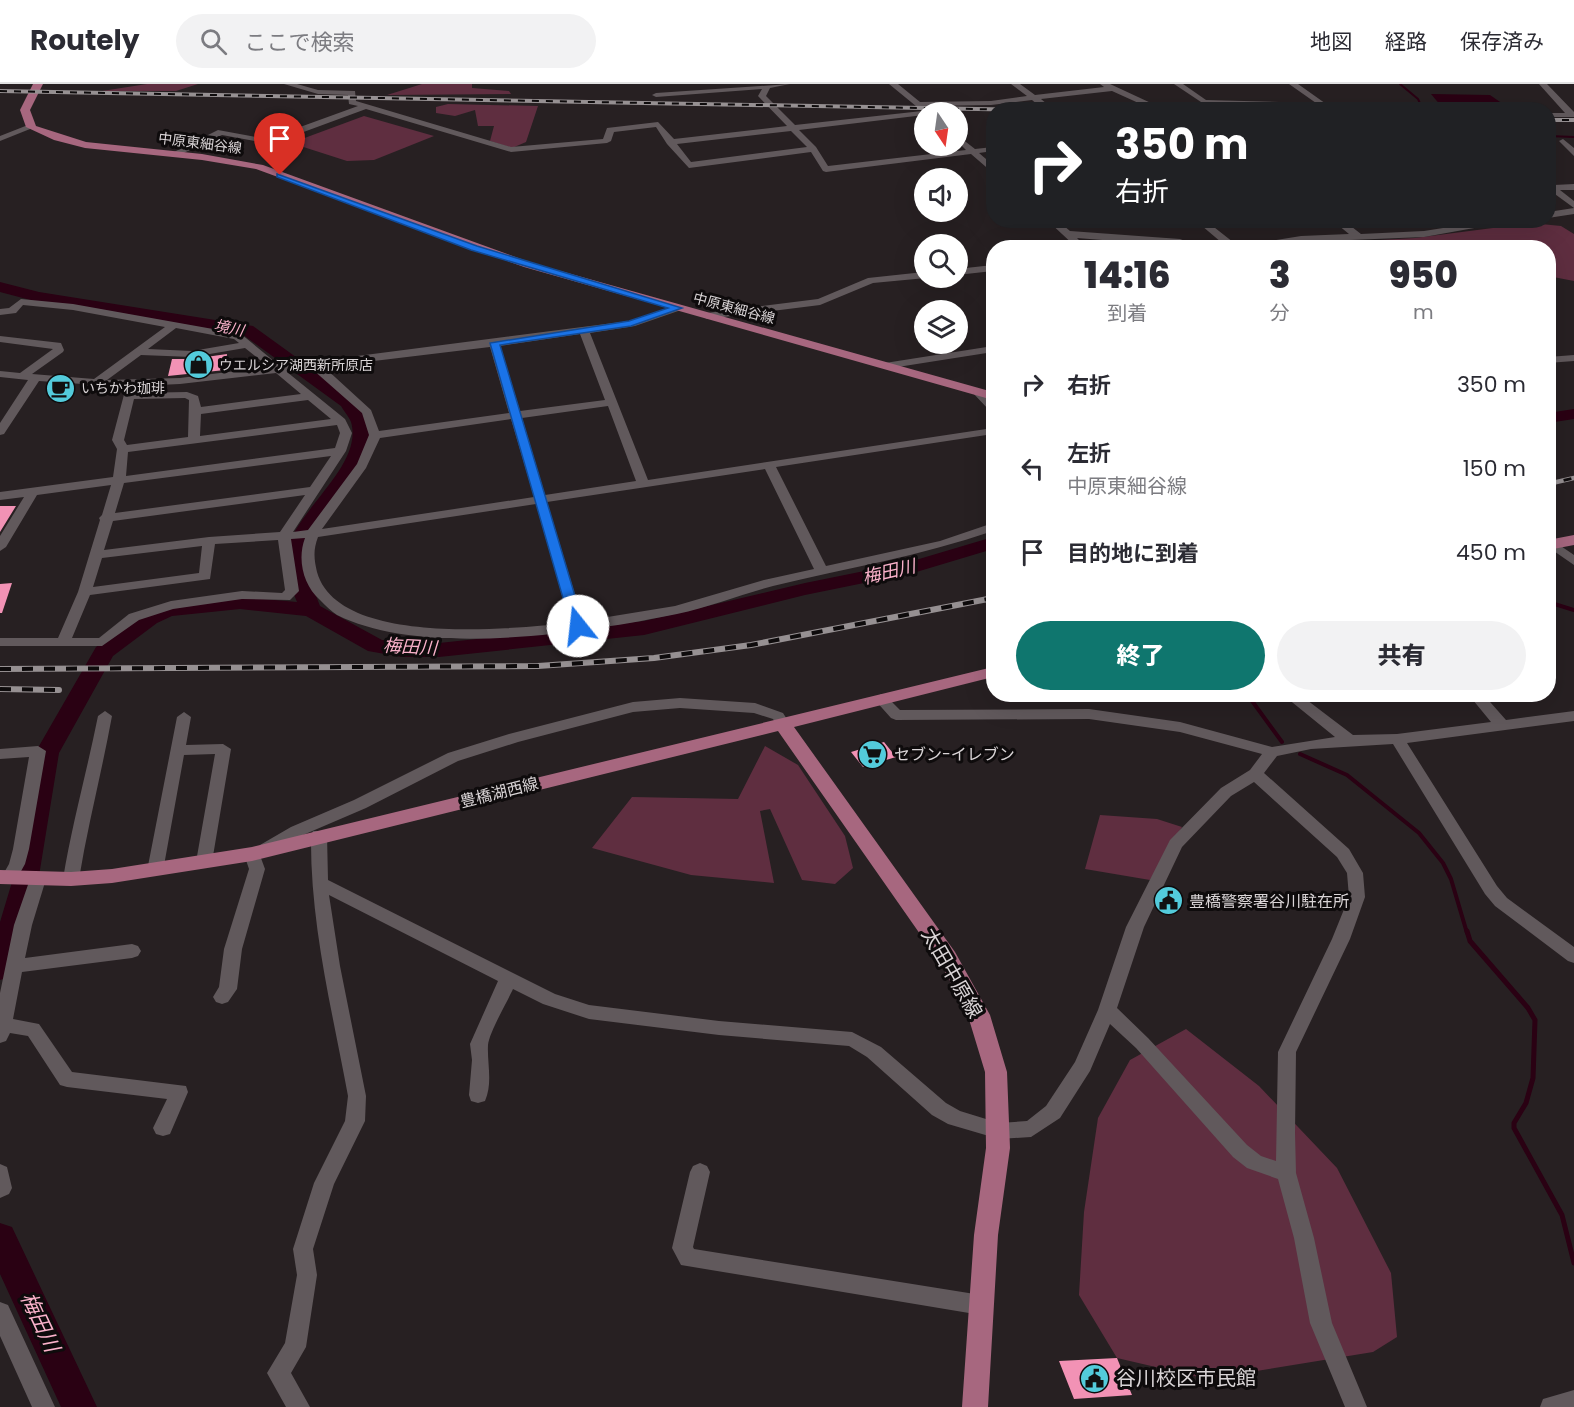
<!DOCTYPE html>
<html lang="ja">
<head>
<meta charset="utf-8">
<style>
	:root { --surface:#fff; --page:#f2f2f3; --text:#2b2b33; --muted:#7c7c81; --line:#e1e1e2; --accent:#0f766e }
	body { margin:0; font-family:Poppins,"Noto Sans JP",sans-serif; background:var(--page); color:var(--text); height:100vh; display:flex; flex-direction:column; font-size:22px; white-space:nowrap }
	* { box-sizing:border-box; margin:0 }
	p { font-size:20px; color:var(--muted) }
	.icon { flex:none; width:33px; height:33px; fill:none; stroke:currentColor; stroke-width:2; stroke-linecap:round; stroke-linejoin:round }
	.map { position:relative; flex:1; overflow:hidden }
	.details { position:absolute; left:986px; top:156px; width:570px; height:462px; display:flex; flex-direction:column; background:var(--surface); border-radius:24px; box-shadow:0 6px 24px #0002 }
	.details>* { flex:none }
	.hud { position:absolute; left:986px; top:18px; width:570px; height:126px; border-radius:24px; box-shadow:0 6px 24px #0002; background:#202124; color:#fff; overflow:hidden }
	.needle { width:39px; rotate:167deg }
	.controls { position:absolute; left:914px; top:18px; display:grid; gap:12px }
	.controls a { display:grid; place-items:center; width:54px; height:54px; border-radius:50%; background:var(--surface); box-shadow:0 6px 24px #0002; font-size:30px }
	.pin { position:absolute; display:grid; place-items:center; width:51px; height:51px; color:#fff; margin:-62px -26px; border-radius:50% 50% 50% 0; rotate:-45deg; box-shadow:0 0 6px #0007 }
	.pin .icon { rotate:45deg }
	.me { position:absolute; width:66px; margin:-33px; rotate:344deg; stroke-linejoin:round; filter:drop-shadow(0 0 4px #0008) }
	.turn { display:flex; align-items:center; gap:21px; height:126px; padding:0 30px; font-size:27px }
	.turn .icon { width:78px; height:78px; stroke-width:2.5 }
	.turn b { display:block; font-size:42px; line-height:51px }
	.eta { display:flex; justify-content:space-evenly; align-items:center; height:102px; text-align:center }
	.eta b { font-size:36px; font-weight:800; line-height:42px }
	.cta { display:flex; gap:12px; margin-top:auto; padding:12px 30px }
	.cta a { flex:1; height:69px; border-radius:36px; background:var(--accent); color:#fff; font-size:24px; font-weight:800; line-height:69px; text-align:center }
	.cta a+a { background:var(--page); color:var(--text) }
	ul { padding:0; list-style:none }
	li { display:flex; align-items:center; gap:18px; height:84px; padding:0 30px }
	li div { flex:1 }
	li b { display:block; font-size:22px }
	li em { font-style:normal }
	header { display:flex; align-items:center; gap:36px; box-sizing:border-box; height:84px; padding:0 30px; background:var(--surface); border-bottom:2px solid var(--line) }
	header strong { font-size:28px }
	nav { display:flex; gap:33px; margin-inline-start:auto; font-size:21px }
	.search { width:420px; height:54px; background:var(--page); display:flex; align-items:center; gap:15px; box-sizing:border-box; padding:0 21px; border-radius:33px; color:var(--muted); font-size:22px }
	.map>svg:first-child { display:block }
	.green { fill:#5f2e40 }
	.water { fill:#2a0113 }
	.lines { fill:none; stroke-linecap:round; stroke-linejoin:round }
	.stream-far2 { stroke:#2a0113; stroke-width:2 }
	.stream-far1 { stroke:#2a0113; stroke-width:4 }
	.stream { stroke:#2a0113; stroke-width:5 }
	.river { fill:#2a0113; fill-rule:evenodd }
	.building { fill:#f292b5 }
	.minor { fill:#61595c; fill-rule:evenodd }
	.major { fill:#a7677f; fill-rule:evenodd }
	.rail-far2-casing { stroke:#969092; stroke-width:4 }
	.rail-far1-casing { stroke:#969092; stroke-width:4.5 }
	.rail-casing { stroke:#969092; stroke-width:6 }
	.rail-far2 { stroke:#0e0b0c; stroke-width:2; stroke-dasharray:7; stroke-linecap:butt }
	.rail-far1 { stroke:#0e0b0c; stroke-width:3; stroke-dasharray:8; stroke-linecap:butt }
	.rail { stroke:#0e0b0c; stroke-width:4; stroke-dasharray:11; stroke-linecap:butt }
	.route { fill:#1a73e8; stroke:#114b97; stroke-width:1.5 }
	.labels { text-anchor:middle; stroke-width:6; stroke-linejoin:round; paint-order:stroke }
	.far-street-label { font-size:14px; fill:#d9d4d6; stroke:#0e0b0c }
	.far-poi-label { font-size:14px; fill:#d9d4d6; stroke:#0e0b0c; text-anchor:start }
	.far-water-label { font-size:15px; font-style:italic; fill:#fbb2cb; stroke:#0e0b0c }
	.poi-label { font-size:16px; fill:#d9d4d6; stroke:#0e0b0c; text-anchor:start }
	.street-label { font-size:16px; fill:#d9d4d6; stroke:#0e0b0c }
	.water-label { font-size:18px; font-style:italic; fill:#fbb2cb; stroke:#0e0b0c }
	.near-street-label { font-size:20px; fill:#d9d4d6; stroke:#0e0b0c }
	.near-poi-label { font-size:20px; fill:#d9d4d6; stroke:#0e0b0c; text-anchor:start }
	.near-water-label { font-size:21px; font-style:italic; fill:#fbb2cb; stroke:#0e0b0c }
</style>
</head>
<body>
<header>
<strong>Routely</strong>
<div class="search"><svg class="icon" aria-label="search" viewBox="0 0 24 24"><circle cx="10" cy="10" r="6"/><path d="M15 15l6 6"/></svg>ここで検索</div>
<nav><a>地図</a><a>経路</a><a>保存済み</a></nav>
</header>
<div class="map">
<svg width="1574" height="1323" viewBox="0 0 1574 1323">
	<rect width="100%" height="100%" fill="#272022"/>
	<path class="green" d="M147,0H198L176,7H102Z
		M422,0H472V4L509,7L511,10L387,11Z
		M448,20L538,22L526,58L512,64L490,57L494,42H478L475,26L455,32L436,29V23Z
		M364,32L434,52L374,76L347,77L291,59Z
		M1531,139L1561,142L1574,150V197L1548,192V164H1383L1363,157L1415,154Z
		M765,662L798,681L845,752L853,784L835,800L802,796L770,725L760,727L774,799L691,791L592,764L632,713L738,715Z
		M1100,731L1157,735L1182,743L1150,796L1085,785Z
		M1186,945L1259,1002L1337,1084L1391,1189L1397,1253L1373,1268L1207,1295L1117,1274L1079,1211L1084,1128L1098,1034L1130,976Z"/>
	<path class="water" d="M1431,10L1490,11L1503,20L1497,23L1441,22Z"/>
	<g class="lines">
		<path class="stream-far2" d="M1400,0L1418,15L1423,26
			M1548,52L1574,53"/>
		<path class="stream-far1" d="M1548,518L1574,526
			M100,560H112
			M1247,610L1282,658
			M1300,670L1347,691L1419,749L1443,779L1451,795L1467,849"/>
		<path class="stream" d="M1467,847L1470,857L1528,924L1535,936L1533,994L1526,1019L1514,1039V1044L1562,1131L1574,1179"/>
		<path class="river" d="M0,198L39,208L253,242L354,315L369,338L371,357L364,375L313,450L306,469L308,491L320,522L382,556L439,559L644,537L805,499L909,478L993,453V465L913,489L805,511L644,551L439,573H402L368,567L306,532L240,525L172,532L157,539L113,572L59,669L38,798L14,885L10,893L0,896V838L12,798L35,669L96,563L141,529L167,520L240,513L297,518C291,503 283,485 286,469C295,426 364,382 351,338C349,333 344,327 341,322L242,250L38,218L0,208Z
			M1574,325V335L1548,339V329Z
			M0,1139L12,1143L97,1323H61L0,1190Z"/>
	</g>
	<path class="building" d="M227,270L225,286L168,292L172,275H192Z
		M0,422H16L0,448Z
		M12,499L2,529H0V500Z
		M884,658L896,673L863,683L851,668Z
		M1117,1274L1132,1311L1074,1315L1059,1277Z"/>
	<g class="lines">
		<path class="minor" d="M284,0H297L318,6L355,7L356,17L511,63L603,55L607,44L658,38L674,55L787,42L758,12L762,5L656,13L652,11L656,9L790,0L770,4L766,12L795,41L922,27L889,0H898L920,18L991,17L1027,12L1011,0H1020L1035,11L1104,3L1100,0H1110L1166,26H1154L1112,7L1041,15L1054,26H1044L1032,16L991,21L925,22L928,28H924V31L799,46L816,63L828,82L966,66L957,57V51L975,65L993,63V67L979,69L993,81V89L971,70L826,88L823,87L811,68L689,84L667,60L656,43L614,48L611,57L607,59L511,68L366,25L271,60L222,51L175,73L168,71L218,46L267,55L358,22L349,20L348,11L318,10ZM791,47L807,63L691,78L677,60Z
			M1174,0H1183L1206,16L1316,19L1289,0H1298L1329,22L1325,24L1204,20Z
			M1539,0H1547L1574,28V33H1548V29H1565Z
			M28,41L35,43L0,57V52Z
			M1563,55L1574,64V72L1559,57Z
			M1548,98L1554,101L1574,100V106H1560L1574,117V124L1548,105Z
			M1574,124V130L1548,134V128Z
			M1047,136H1057L1070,147L1180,155L1203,164L1077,154L1087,164H1077Z
			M1195,136H1205L1238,162L1301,152L1349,150L1332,136H1343L1361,150L1424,147L1494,136H1519L1424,153L1301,158L1264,164H1228Z
			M993,181V187L957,191V185Z
			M924,188L926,194L873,199L820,221L707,235L702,232L707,229L818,215L868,194Z
			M21,215L73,220L241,250L280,282L629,237L677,221L682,224L681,226L635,242L590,249L648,396L993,344V350L776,383L826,482L940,457L993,439V447C921,472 847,484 773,502C741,510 710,523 677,530C584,549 424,574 337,531C331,527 325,521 320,516C303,501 297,475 305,454L291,455L299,507L290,516L242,515L173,525L139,536L102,562H0V554H58L78,508L100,436L99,434L102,431L111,401L37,411L6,463L0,467V452L24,413L0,416V408L113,393L117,365L112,356L126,303L39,297L4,350L0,351V339L28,296L0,293V287L20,289L53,265L0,258V252L61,259L64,266L63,268L32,290L94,295L165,243L73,226L23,221L16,229L0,231V225L9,224ZM176,244L234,255L239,259L192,267L148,265ZM580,250L605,316L520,327L500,262ZM490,263L509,329L379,347L371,326L324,283ZM245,264L269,283L180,294L107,296L141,271L192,273ZM312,285L362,329L369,351L357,380L308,446L293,448L346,367L352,349L345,335L287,288ZM276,289L301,310L201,323L198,312L187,308L135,309L137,302L180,300ZM185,314L189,316L188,353L127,361L124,356L134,315ZM308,316L331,335L200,352L201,330ZM608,322L636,397L545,411L522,334ZM511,335L534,413L322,445L366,384L380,354ZM337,341L340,349L335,364L126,392L128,368ZM331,372L310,403L115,429L124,399ZM765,385L814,485L764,496L675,522L583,537L547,418ZM305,411L280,448L209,453L104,466L113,437ZM536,420L570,539C510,545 338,563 317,488C314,475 313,466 318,453ZM278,456L285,506L282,509L242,507L171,517L129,530L99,554H72L90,511L210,495L215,460ZM202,462L199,489L93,503L102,474Z
			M993,262V268L885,285L880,282L885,279Z
			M1574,271V277L1548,279V273Z
			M978,305L993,317V327L989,326L972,308Z
			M1552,456L1574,471V481L1548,463V457Z
			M881,610L886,612L900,626L1089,625L1180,638L1272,663L1335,653L1282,610H1299L1353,651L1397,650L1491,638L1468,610H1483L1506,636L1574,627V637L1407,659L1497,802L1507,814L1574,863V879L1568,877L1495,822L1485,810L1393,660L1311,665L1277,672L1264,689L1349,765L1363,789L1365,813L1350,855L1296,968L1295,1049L1296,1089L1314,1154L1332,1239L1367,1323H1345L1310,1239L1294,1154L1278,1095L1247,1084L1233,1073L1136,964L1110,940L1090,987L1060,1034L1031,1053L999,1055L948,1040L932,1031L867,973L849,962L719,951L589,935L543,920L513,905C507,918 489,949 488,961C487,979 493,999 485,1017L478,1019L471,1017L469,1011L472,976L470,960L498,897L329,811L340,882L366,1012L365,1037L334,1100L313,1165L317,1191L306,1263L291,1289L310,1323H286L267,1289L285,1259L297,1191L293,1165L314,1099L345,1037L348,1012C332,925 310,840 311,751L313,747H325L327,751L328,796L555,910L589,921L719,937L852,948L881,963L946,1019L960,1027L999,1039L1027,1037L1046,1022L1075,978L1098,926L1126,843L1170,756L1221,704L1250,686L1262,670L1180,648L1089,635L896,636L891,634L874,615ZM1254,698L1337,773L1347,789L1349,813L1332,855L1278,968L1276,1077L1261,1072L1247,1061L1148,954L1117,924L1144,843L1182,763L1231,712Z
			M680,614L755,619L783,629L790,640L783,645L778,643L773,635L754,629L680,624L633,628L518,658L458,677L366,724L303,751L272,769H260L258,765L260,761L291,743L354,716L448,669L509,650L633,618Z
			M105,627L112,632C102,687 88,740 79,795L77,799H65L63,795C72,740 87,687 98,632Z
			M184,628L191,633L186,661L223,660L231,665L212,778L210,782H198L196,778L215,670L184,671L163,787L161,791H149L147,787L177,633Z
			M38,662L46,667L29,765L25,780L15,798H3L1,794L9,780L13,765L29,673L0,675V665Z
			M252,764L258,766L265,785L242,865L237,905L228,918L222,920L216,918L213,913L219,903L224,865L249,785L244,770L246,766Z
			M38,789L44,791L46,795L32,841L25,874L132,860L138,862L141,867L138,872L132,874L22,888L13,935L39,940L72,988L186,1002L188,1008L170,1050L163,1052L156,1050L153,1044L167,1015L67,1003L60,1001L28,952L10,949L6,957L0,959V909L14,841L30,795L32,791Z
			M700,1079L707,1082L710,1088L693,1163L694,1165L981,1211L989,1214L992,1221L989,1228L981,1231L681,1181L672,1164L690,1088L693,1082Z
			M0,1080L7,1083L12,1104L9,1110L0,1114Z
			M0,1218L8,1221L55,1323H32L0,1252Z
			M1574,1306V1323H1540L1543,1315Z"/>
		<path class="major" d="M33,0H43L30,26L36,42L86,58L202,70L263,81L532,179L993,308V316L524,183L256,85L202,76L85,64L54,56L26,43L20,26Z
			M1574,451V461L1548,466V456Z
			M993,583V593L794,643L955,868L990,931L1007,988L1010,1064L998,1151L988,1323H962L974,1151L986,1064L985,988L968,932L941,880L778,647L252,777L112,799L71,802L0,800V786L71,788L112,785L252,763Z"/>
		<defs>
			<path id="rail-far2" d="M0,7L1027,26
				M1548,36H1574"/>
			<path id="rail-far1" d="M1548,400L1574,394"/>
			<path id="rail" d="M0,585L538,582L654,574L751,561L993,514
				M0,605L59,606"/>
		</defs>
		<use href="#rail-far2" class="rail-far2-casing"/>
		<use href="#rail-far1" class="rail-far1-casing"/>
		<use href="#rail" class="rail-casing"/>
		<use href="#rail-far2" class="rail-far2"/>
		<use href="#rail-far1" class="rail-far1"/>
		<use href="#rail" class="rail"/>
	</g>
	<path class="route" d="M277,90L477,162L682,224L631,242L500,261L584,542L582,545L578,546L571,542L490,259L629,237L668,224L471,166L277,93Z"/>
	<defs>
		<symbol id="shop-disc" viewBox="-11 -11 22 22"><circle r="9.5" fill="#53cbdb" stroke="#0e0b0c"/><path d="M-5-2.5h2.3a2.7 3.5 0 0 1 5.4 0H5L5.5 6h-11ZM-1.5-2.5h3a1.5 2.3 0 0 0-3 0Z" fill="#111"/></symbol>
		<symbol id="cafe-disc" viewBox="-11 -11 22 22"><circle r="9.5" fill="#53cbdb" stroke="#0e0b0c"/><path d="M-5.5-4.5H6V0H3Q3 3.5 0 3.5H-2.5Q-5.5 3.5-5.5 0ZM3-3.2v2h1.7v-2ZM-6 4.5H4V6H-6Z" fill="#111"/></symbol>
		<symbol id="supermarket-disc" viewBox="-11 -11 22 22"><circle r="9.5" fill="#53cbdb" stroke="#0e0b0c"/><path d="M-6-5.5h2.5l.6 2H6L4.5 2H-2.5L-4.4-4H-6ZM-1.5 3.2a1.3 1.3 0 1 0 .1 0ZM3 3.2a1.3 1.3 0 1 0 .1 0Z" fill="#111"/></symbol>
		<symbol id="civic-disc" viewBox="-11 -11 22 22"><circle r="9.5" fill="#53cbdb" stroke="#0e0b0c"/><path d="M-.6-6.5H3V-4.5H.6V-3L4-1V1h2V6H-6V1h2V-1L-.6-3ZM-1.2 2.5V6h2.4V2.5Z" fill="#111"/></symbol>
	</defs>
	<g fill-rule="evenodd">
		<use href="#shop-disc" x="182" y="264" width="33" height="33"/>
		<use href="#cafe-disc" x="44" y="288" width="33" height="33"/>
		<use href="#supermarket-disc" x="856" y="654" width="33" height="33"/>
		<use href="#civic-disc" x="1152" y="800" width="33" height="33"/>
		<use href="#civic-disc" x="1078" y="1278" width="33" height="33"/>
	</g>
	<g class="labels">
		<g class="far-street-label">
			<text transform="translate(200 59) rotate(7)" y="5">中原東細谷線</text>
			<text transform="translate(734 224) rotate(15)" y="5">中原東細谷線</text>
		</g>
		<g class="far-poi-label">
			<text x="219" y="286">ウエルシア湖西新所原店</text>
			<text x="81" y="309">いちかわ珈琲</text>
		</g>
		<g class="far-water-label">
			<text transform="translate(229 244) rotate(11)" y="5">境川</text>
		</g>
		<g class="poi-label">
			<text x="894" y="676">セブン-イレブン</text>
			<text x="1189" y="823">豊橋警察署谷川駐在所</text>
		</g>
		<g class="street-label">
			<text transform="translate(499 708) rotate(-14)" y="6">豊橋湖西線</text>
		</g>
		<g class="water-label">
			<text transform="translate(889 488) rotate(-13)" y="6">梅田川</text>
			<text transform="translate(410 563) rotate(3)" y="6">梅田川</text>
		</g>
		<g class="near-street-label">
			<text transform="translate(952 889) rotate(60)" y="7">太田中原線</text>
		</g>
		<g class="near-poi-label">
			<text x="1116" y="1301">谷川校区市民館</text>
		</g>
		<g class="near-water-label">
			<text transform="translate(40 1238) rotate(65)" y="7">梅田川</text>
		</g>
	</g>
</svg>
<div class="controls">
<a><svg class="needle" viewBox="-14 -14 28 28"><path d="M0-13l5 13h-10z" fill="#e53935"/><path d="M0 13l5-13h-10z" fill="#7c7c81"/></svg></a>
<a><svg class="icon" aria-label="sound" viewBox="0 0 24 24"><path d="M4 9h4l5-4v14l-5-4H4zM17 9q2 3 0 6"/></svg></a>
<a><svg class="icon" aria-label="search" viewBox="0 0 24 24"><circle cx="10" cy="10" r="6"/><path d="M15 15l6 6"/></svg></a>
<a><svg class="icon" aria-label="layers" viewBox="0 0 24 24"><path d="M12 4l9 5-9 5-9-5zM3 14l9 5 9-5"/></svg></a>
</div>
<div class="pin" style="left:280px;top:91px;background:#d93025"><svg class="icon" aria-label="arrive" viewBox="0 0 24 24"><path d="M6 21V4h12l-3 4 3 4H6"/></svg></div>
<svg class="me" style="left:578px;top:542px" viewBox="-20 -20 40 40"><circle r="19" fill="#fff"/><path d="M0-13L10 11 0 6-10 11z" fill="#1a73e8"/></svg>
<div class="hud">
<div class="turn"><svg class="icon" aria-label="right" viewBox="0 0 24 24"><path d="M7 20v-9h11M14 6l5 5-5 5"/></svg><div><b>350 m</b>右折</div></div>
</div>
<section class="details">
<div class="eta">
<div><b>14:16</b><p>到着</p></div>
<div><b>3</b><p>分</p></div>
<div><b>950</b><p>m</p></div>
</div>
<ul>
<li><svg class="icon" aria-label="right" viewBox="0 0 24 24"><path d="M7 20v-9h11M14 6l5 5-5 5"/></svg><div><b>右折</b></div><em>350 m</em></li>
<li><svg class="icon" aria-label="left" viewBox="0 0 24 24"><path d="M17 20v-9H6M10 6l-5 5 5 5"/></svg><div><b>左折</b><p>中原東細谷線</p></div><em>150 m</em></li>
<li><svg class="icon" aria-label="arrive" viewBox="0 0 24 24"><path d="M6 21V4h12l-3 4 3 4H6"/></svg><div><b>目的地に到着</b></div><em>450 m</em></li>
</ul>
<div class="cta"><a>終了</a><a>共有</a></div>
</section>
</div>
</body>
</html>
